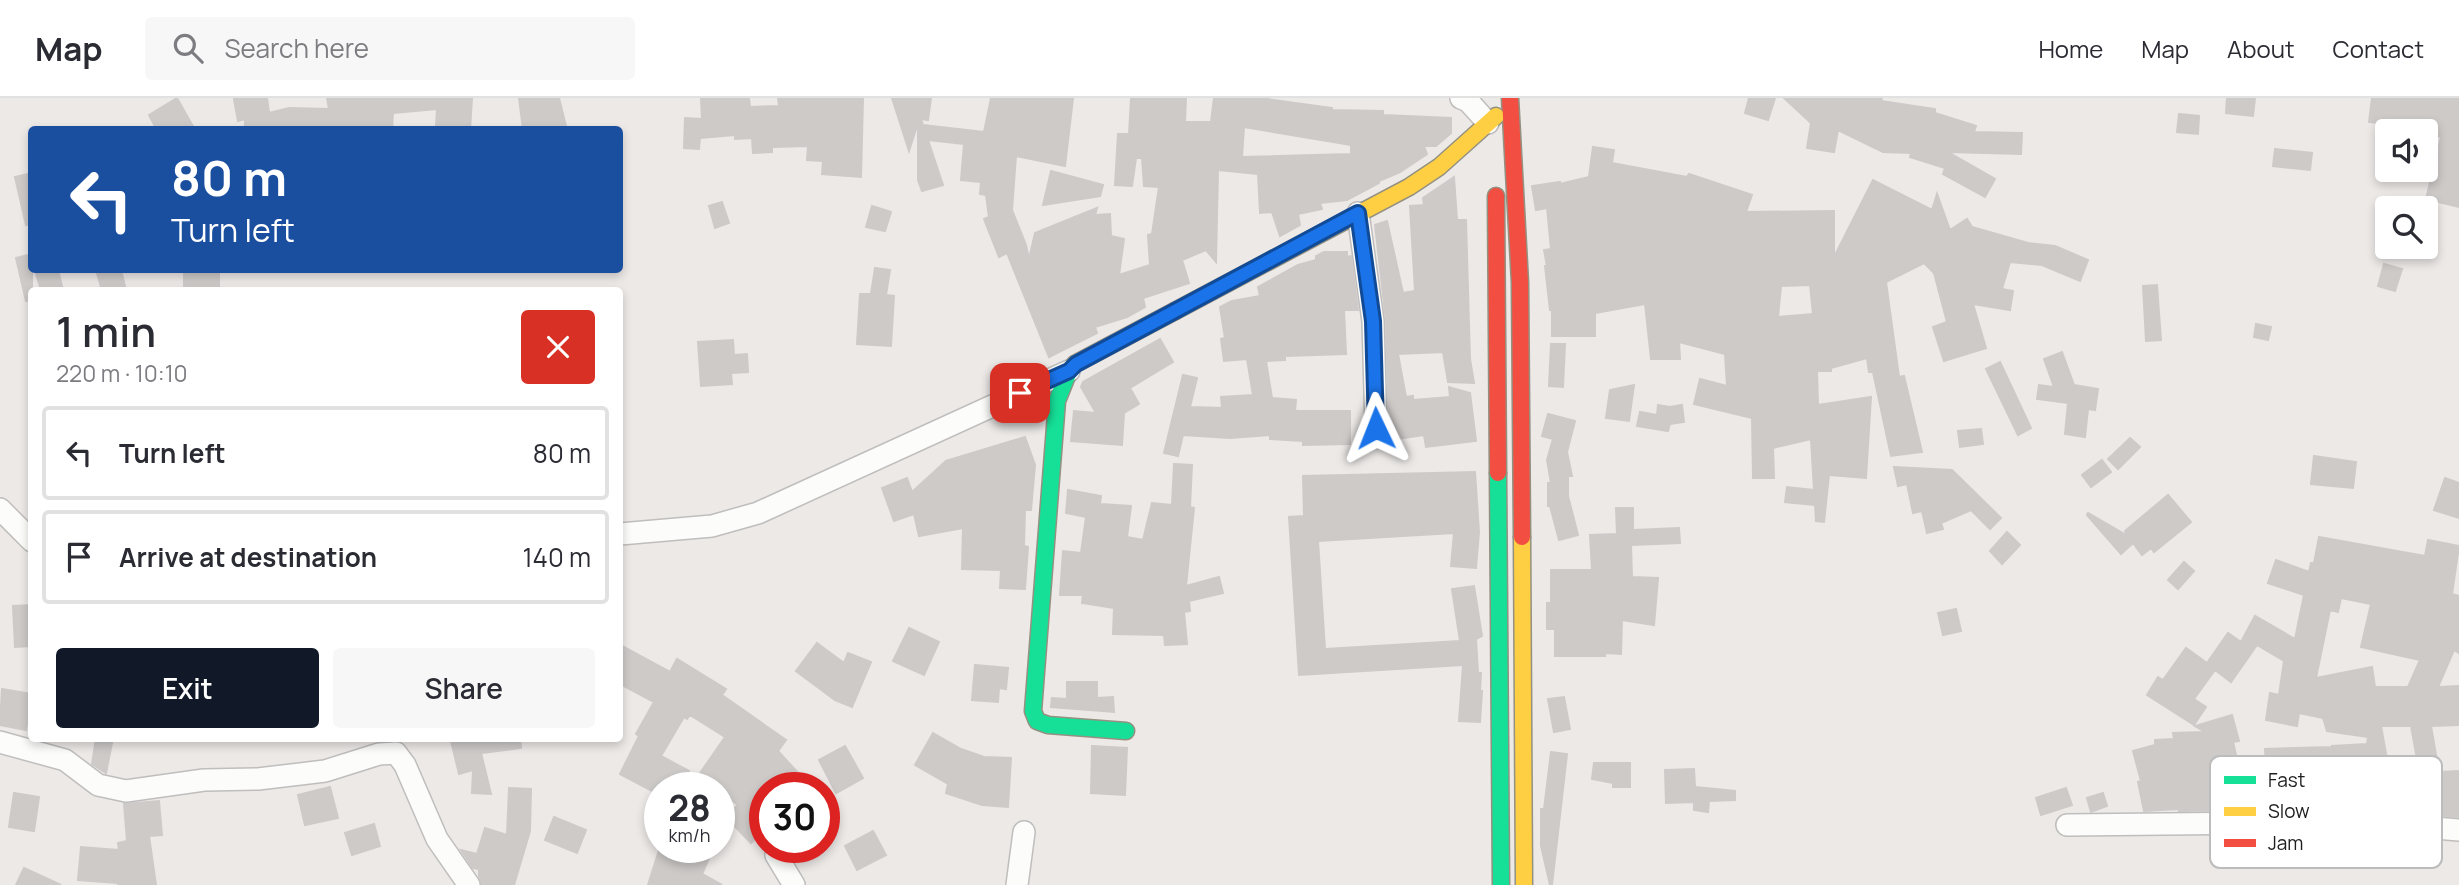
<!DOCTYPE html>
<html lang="en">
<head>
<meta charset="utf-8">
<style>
	:root { --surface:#fff; --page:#f7f7f7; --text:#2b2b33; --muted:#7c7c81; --line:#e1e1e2; --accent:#111827 }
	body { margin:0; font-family:Manrope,sans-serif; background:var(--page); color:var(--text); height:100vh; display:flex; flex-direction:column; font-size:26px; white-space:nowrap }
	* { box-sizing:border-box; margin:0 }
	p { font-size:23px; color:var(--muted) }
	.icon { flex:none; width:38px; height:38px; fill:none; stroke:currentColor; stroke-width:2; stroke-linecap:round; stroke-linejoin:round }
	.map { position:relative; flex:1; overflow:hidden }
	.side { position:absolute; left:28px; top:189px; width:595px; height:455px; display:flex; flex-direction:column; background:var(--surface); border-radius:7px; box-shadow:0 4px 10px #0003 }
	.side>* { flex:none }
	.banner { position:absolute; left:28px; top:28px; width:595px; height:147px; border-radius:7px; box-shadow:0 4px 10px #0003; background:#1a4fa0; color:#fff; overflow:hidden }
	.fabs { position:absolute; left:2375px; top:21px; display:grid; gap:14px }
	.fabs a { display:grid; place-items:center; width:63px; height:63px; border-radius:7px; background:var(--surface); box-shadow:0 4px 10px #0003; font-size:35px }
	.speed { position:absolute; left:644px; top:674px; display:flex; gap:14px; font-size:35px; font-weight:700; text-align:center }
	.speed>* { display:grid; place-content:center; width:91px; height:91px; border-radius:50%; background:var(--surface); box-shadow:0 4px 10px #0003; line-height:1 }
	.speed small { font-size:18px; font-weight:400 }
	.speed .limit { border:10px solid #d22; background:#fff; color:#111 }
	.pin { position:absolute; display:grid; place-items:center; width:60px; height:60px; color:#fff; margin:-30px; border-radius:14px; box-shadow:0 4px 10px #0006 }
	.me { position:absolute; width:77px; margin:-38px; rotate:358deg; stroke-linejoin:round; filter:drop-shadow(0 0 5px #0008) }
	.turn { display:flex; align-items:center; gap:24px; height:147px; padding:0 28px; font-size:32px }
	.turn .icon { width:91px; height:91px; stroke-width:2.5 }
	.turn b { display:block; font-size:49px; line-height:60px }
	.round { display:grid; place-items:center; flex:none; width:74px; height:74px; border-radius:7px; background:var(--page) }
	.headline { display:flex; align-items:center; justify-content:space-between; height:119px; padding:0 28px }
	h1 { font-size:42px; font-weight:600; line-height:52px }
	.primary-button { display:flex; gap:14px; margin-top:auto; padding:14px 28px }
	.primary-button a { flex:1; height:80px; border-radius:7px; background:var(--accent); color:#fff; font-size:28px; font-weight:600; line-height:80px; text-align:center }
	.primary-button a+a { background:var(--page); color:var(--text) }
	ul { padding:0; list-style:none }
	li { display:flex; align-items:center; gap:21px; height:94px; margin:0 14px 10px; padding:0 14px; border:4px solid var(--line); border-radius:7px }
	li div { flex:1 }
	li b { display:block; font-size:26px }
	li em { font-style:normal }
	header { display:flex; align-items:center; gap:42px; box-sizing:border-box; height:98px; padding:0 35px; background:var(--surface); border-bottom:2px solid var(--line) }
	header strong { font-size:33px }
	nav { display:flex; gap:38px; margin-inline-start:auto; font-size:24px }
	.search { width:490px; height:63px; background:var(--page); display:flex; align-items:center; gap:18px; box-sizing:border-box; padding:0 24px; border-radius:7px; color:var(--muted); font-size:26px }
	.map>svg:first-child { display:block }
	.building { fill:#cdcac8; stroke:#cecac9; stroke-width:2; fill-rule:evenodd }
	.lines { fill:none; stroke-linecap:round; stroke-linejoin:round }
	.street-casing { stroke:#bfbebd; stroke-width:24 }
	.fast-casing { stroke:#949181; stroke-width:19 }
	.slow-casing { stroke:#949181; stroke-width:19 }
	.jam-casing { stroke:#949181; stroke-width:19 }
	.street { stroke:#fcfcfb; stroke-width:21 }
	.fast { stroke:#16e098; stroke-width:16 }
	.slow { stroke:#ffcf43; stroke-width:16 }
	.jam { stroke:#f24e42; stroke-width:16 }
	.route-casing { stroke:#114b97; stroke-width:18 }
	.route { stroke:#1a73e8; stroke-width:12 }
	.key { fill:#fff; stroke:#bcbcbc; stroke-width:2 }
	.key-label { font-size:19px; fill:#1e1e1e }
</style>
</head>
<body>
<header>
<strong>Map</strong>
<div class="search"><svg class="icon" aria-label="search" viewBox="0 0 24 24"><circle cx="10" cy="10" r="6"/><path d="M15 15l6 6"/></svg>Search here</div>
<nav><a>Home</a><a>Map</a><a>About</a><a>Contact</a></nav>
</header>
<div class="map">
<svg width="2459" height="787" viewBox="0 0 2459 787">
	<rect width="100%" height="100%" fill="#ece9e7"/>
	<path class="building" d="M177,0L195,32H157L149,17Z
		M242,0H267L269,15L289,10L329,11L327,0H472L470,32H441V28H436L437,11L393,15L392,32H245V21L238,23L234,1Z
		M519,0H559L567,32H523Z
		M701,0H749L750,9L779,8L778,0H863L861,79L822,76L823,63L807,62L808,48L772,49V54L753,55L752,40L735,41V37L700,40L699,51L684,50L685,20L702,21Z
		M892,0H931L928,22L921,21L923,27L984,34L991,0H1073L1065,68L1016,58L1012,112L1026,147L1029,161L1035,135L1097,110L1095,117L1110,116L1111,138L1124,141L1119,177L1150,167L1148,137L1152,136L1159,89L1144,88L1142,60H1136L1132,88L1115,87L1118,36H1129L1131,0H1186L1185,24H1211L1214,0H1260L1332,10L1331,12L1383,13V17L1451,20V35L1436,48H1424L1427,56L1400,74L1379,83V85L1347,102L1320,105L1322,111L1298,116L1300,127L1280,138L1272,114L1260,115L1258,76L1218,72L1216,164L1206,152L1182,162L1189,185L1143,200L1145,209L1127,219L1095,229L1097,235L1049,259L1007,155L999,159L984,121L989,119L986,97L980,96L981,84L961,82L964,46L928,42L943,87L922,93L918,82V25L909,53ZM1244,29L1351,47V56L1242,59Z
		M1749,0H1775L1768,22L1745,15Z
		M1784,0H1882L1881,3L1935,11V15L1976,28L1974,34L2022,35L2021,56L1948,54L1995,81L1985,99L1943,76L1945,70L1910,59L1911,55L1883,54L1838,32L1834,54L1807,50L1811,25Z
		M2227,0H2255L2253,18L2226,15Z
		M2372,0H2459V109L2426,101L2441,39L2420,33L2421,31L2369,24Z
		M2179,16L2199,18L2198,36L2177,34Z
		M1593,49L1614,52L1612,65L1687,79L1689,76L1752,97L1746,114L1834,113V159L1873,82L1932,112L1937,96L1950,132L1967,121L1972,129L2028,145L2055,148L2088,162L2080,183L2042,167L2010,164L2002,191L2013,193L2010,212L1973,206L1986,250L1944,263L1933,229L1947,224L1934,175L1924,165L1886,184L1899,279L1904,278L1922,354L1891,358L1873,274H1869L1867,260L1831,270V273H1817L1818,307L1871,299L1866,380L1829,377L1824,424L1816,423L1815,407L1785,404L1787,389L1814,392L1811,341L1773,350L1774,380H1753L1752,320L1694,306L1700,281L1727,288L1725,256L1679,244L1680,261H1651L1645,206L1595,215V238H1552V212H1550L1545,168H1547L1544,152L1551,151L1547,110L1536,112L1532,88L1560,84V86L1589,79ZM1810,187L1813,216L1778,219L1781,188Z
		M2275,51L2312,55L2310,72L2273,68Z
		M1051,73L1103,87L1100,98L1043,107Z
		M32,75V126L26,127L15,79Z
		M1454,79L1457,122H1466L1470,261L1474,285L1448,284L1443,254L1398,256L1406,299L1413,298V302L1450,299L1449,289L1470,295L1476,343L1426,349L1424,337L1383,343L1389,330L1386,223L1375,127L1387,123L1403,195L1415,193L1410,108L1424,107L1423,100Z
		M722,104L729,125L715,130L709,108Z
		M872,108L891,114L885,133L866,129Z
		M1324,154H1347V159L1351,158L1358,212H1344L1346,256L1285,258V262L1266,263L1272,300L1296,302L1295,313H1350V346L1303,347V343L1270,341V337L1230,340L1183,337L1178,358L1164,355L1183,277L1197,280L1190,309L1222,310L1221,299L1253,297L1247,261L1224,263L1221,241L1225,240L1220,209L1232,203L1260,198L1258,189L1298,167L1316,162V158Z
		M32,156V202L26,203L16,160Z
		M2384,166L2402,171L2395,193L2378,188Z
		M875,170L890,172L886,197L894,198L891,248L857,246L860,196H871Z
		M35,172H58L63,192H41Z
		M96,172H121L126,192H102Z
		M184,172H219V192H184Z
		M2157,187L2161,242L2146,243L2143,188Z
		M2256,226L2271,229L2268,242L2254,239Z
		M1160,241L1173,264L1130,290L1139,306L1124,315L1122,347L1071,343L1074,313L1096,315L1081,289L1083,284Z
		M733,242L734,257L747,256L748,274L731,275L732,286L701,288L698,244Z
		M1551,246H1565L1563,289L1549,288Z
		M2062,254L2074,287L2098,291L2095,312L2088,311L2085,339L2065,336L2068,305L2037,301L2039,287L2054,289L2044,261Z
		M2000,264L2031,330L2018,337L1986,271Z
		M1634,287L1629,323L1606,320L1610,292Z
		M1658,307L1670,309L1682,307L1684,324L1670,326L1668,333L1637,328L1640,314L1657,317Z
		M1548,316L1575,323L1567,354L1572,378H1568V398L1578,437L1559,442L1550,408H1548V385H1551L1547,362L1553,341L1542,338Z
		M1981,331L1983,346L1960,349L1958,333Z
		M1025,339L1035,367L1031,412H1025L1024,448L1028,449L1025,491L1000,490L1001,472L962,471L963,430L919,438L914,416L894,423L882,390L907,380L912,394L946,363Z
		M2130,340L2140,349L2118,371L2108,361Z
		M2314,358L2356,364L2353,390L2311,386Z
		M2102,362L2111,374L2091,389L2082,377Z
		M1174,366L1192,367L1190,409L1194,410L1186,488L1219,479L1223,495L1189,503L1190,513L1184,514L1187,546L1165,547L1164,537L1113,536L1114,510L1082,505L1083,497H1060L1063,453L1081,455L1086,419L1066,415L1068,392L1101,398L1100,406L1131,408L1127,439L1143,442L1152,405L1172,407Z
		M1894,369L1952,372L2001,420L1990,431L1971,412L1941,425L1943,431L1927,435L1922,413L1913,415L1907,386L1898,388Z
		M1475,374L1479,434L1476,470L1451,468L1454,435L1318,443L1325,551L1460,543L1452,491L1474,488L1482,538L1476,541L1478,575H1481L1480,593H1482L1480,624L1459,623L1463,567L1299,577L1289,419L1304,418L1303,378Z
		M2445,380L2459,385V420L2434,412Z
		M2168,397L2191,424L2154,454L2151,450L2142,457L2133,445L2121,456L2087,417L2088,415L2128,438L2125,433Z
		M1616,410H1633V432L1679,430L1680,445L1631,447L1632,479L1658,480L1654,527L1622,522L1621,556L1605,555V558H1555V531H1547V505H1551V472H1592L1590,437L1617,436Z
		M2007,434L2020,447L2002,466L1990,453Z
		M2319,439L2425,458L2428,442L2459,448L2452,496L2459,498V555L2454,552L2438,589L2459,588V627L2431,628L2439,674L2459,673V719L2365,711L2294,712L2293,670L2266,671L2265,651L2332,649V648L2367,646L2368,639L2327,633L2323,620L2299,615L2297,628L2266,622L2270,595L2279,597L2284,563L2257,547L2231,584L2215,572L2194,601L2206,609L2194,627L2147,597L2158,579L2163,582L2186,550L2207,565L2228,535L2241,544L2255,518L2295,541L2304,497L2268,485L2276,462L2309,474L2311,465H2314ZM2341,500L2371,506L2361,549L2420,562L2408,589H2375L2372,569L2316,580L2330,512L2338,514ZM2381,628H2411L2417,661V677L2390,678Z
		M2184,464L2194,473L2178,491L2168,482Z
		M32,507V548L15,549L13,508Z
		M1956,511L1961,533L1943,537L1938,515Z
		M909,530L939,544L924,577L893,563Z
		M817,545L844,565L848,555L871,564L852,609L835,602L796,573Z
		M620,547L670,574L677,561L726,591L722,597L786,642L778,653L812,690H765V732L751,745L725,718L738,707L719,693V690H714L698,678L725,639L690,617L687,621L684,619L661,658L689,673L681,690H660V697L620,676L639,638L636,636L654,604L620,586Z
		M975,567L1008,570L1006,591L999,590L998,604L972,602Z
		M1067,584H1097V600L1113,599L1114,614L1051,609L1052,600L1067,601Z
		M2,591L32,596L26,632L0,627Z
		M1564,599L1570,631L1554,634L1548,601Z
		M2232,617L2239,643L2233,644L2240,674L2261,672L2266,709L2242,712L2179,713V711L2144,713L2138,684L2141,683L2133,653L2155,647V642L2174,641L2173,635L2205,634L2195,628Z
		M933,635L961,651L984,659L1011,660L1008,709L982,707L946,695L948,686L915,667Z
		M96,640H113L106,675L92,666Z
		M460,640H520L521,650L481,655L491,696L472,695L473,672L459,676L451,643Z
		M845,648L863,680L836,695L819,662Z
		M1092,648L1127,650L1125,697L1091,695Z
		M1551,654L1567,656L1552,787H1550L1541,748V711H1544Z
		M1594,665H1630V689H1613V685L1592,681Z
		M1694,671L1695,689L1735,693V702L1709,703L1708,714L1694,712V704L1666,705L1665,672Z
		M330,689L338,720L305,727L298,697Z
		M509,690L531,691L530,733L514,787H482L479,778V771L473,770L461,752L477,756L485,730L507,737Z
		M2066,690L2072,707L2041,717L2036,700Z
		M14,695L39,699L34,733L9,729Z
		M2103,695L2107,708L2091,714L2087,700Z
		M159,703L162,737L149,738L156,787H118V785L78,782L81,749L119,752L118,745L127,743L124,706Z
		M554,719L586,732L577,755L545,742Z
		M374,726L380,748L352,757L345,735Z
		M873,733L886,757L857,772L845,748Z
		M660,749H714L702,776L722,787H648Z
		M24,770L61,787H16Z"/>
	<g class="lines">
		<defs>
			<path id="street" d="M1461,0L1468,3L1488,25
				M1358,115L1373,223L1376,330
				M0,411L32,443
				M620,436L712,428L758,415L1069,273
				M0,644L65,662L98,687L126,693L204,682L258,681L325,673L379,656L396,655L405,667L437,741L469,787
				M2067,727L2364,724L2459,732
				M776,757L794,787
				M1017,787L1024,734"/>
			<path id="fast" d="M1498,375L1501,787
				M1126,633L1048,627L1037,623L1033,613L1057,303L1069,273L1075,266L1175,213"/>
			<path id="slow" d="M1175,213L1409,89L1439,69L1496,18
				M1522,439L1524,787"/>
			<path id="jam" d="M1510,0L1520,185L1522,439
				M1496,98L1498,375"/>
		</defs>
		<use href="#street" class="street-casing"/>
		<use href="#fast" class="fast-casing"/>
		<use href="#slow" class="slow-casing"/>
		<use href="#jam" class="jam-casing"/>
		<use href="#street" class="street"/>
		<use href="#fast" class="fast"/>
		<use href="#slow" class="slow"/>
		<use href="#jam" class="jam"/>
	</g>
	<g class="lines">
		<defs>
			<path id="route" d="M1020,295L1069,273L1076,266L1358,115L1373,223L1376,330"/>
		</defs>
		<use href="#route" class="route-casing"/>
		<use href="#route" class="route"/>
	</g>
	<rect x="2210" y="658" width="232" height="112" rx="10" class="key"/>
	<rect x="2224" y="678" width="32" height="8" fill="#16e098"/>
	<rect x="2224" y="709" width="32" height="9" fill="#ffcf43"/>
	<rect x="2224" y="741" width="32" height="8" fill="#f24e42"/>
	<g class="key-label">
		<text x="2268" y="689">Fast</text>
		<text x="2268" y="720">Slow</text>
		<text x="2268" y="752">Jam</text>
	</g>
</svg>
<div class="fabs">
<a><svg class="icon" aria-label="sound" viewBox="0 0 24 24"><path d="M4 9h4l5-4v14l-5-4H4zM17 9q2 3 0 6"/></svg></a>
<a><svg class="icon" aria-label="search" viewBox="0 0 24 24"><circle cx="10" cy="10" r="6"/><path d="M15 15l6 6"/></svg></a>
</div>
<div class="speed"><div>28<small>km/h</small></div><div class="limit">30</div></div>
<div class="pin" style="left:1020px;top:295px;background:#d93025"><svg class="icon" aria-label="arrive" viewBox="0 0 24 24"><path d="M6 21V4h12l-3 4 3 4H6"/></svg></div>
<svg class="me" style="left:1376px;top:330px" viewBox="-20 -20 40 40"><path d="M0-17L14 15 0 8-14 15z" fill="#1a73e8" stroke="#fff" stroke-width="4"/></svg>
<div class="banner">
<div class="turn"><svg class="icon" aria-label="left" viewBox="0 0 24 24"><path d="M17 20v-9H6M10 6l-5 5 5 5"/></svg><div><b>80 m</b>Turn left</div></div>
</div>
<section class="side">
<div class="headline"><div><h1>1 min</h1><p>220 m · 10:10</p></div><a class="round" style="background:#d93025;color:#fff"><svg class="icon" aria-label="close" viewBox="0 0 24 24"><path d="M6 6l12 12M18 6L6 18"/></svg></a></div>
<ul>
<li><svg class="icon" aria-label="left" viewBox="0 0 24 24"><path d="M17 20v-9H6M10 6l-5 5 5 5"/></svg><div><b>Turn left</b></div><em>80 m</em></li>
<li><svg class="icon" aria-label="arrive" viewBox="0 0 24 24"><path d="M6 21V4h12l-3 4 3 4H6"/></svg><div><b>Arrive at destination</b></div><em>140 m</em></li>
</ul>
<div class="primary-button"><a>Exit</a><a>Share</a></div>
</section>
</div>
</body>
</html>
